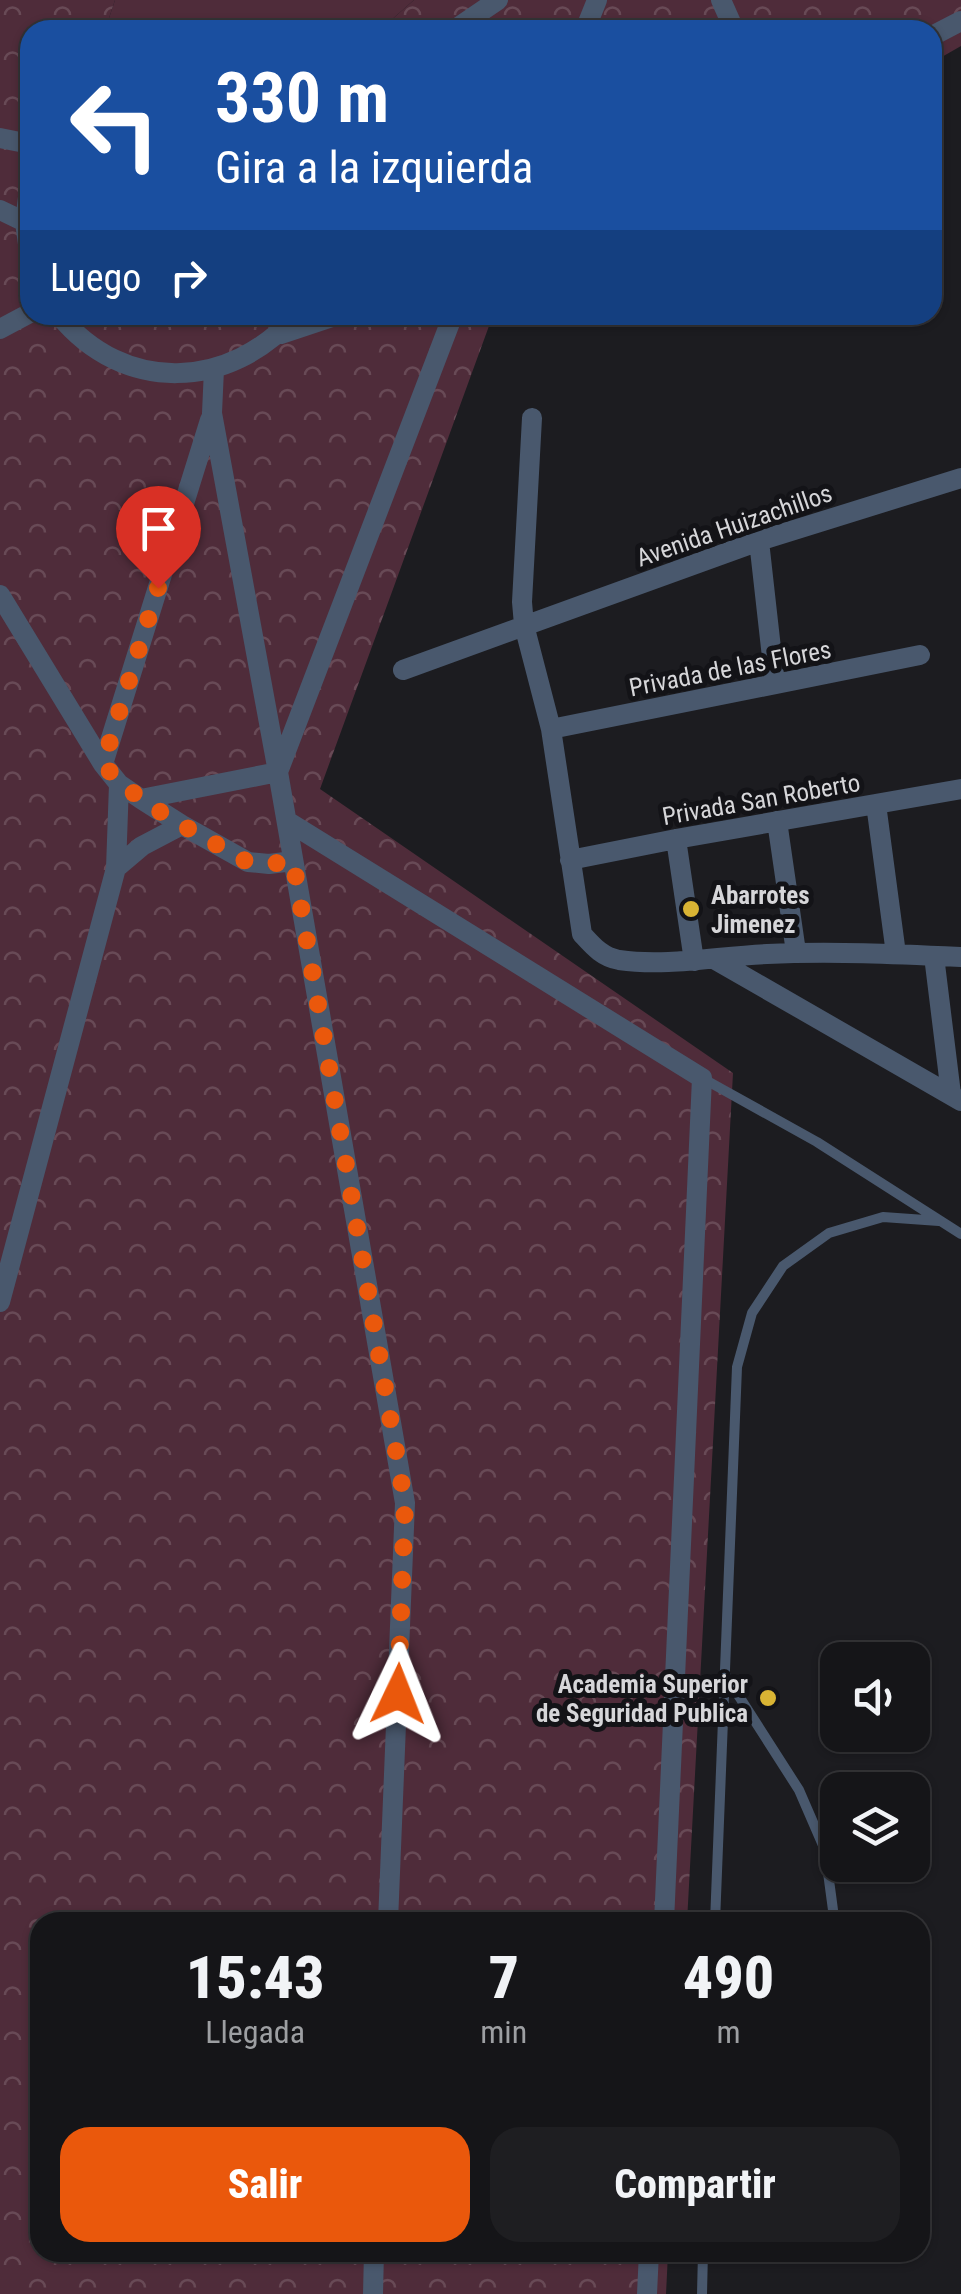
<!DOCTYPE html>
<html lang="es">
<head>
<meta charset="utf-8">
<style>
	:root { --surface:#151518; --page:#1e1e21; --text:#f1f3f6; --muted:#9d9fa2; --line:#343437; --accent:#ea580c }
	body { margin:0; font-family:"Roboto Condensed",sans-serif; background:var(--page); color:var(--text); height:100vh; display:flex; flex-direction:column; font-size:38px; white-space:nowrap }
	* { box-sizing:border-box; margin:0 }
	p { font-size:32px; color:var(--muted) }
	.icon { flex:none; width:55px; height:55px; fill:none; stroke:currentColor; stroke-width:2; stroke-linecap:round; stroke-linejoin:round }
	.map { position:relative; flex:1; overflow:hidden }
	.drawer { position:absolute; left:30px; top:1912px; width:900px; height:350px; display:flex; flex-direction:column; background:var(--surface); border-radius:30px; box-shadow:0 2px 8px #0004,0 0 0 2px var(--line) }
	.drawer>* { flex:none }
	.top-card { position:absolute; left:20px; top:20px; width:922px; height:305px; border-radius:30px; box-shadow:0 2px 8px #0004,0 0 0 2px var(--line); background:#1a4fa0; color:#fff; overflow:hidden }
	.fabs { position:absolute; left:820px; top:1642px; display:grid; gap:20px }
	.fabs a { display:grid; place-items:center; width:110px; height:110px; border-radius:20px; background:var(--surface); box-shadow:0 2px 8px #0004,0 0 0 2px var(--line); font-size:50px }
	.pin { position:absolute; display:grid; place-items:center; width:85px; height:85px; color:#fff; margin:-102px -42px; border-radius:50% 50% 50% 0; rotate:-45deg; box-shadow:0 0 10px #0007 }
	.pin .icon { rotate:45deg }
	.me { position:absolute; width:110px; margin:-55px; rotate:2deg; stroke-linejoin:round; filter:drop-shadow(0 0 8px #0008) }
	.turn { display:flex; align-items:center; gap:35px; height:210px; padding:0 30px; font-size:45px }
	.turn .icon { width:130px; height:130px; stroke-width:2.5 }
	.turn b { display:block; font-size:70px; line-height:85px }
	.then { display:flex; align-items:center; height:95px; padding:0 30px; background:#0003; gap:20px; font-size:38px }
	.eta { display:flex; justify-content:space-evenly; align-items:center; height:170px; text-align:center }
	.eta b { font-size:60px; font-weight:800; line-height:70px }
	.primary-button { display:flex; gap:20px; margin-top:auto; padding:20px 30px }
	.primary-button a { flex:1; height:115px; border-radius:30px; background:var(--accent); color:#fff; font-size:40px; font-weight:800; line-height:115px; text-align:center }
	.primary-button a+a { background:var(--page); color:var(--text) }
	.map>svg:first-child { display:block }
	.grass { fill:#4f2c3a }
	.park { fill:url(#park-crowns) }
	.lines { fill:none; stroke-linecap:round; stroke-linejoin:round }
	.lane { stroke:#49586d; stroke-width:10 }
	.street { stroke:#49586d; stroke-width:20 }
	.route { stroke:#ea580c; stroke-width:18; stroke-dasharray:0 32.4 }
	.poi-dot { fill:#d9b434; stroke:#131317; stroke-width:4 }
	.labels { text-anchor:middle; stroke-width:10; stroke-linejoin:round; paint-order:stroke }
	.street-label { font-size:25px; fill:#d6d6d9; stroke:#131317 }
	.poi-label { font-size:25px; font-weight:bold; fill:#d6d6d9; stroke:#131317; text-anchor:start }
</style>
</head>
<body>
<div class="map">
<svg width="961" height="2294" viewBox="0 0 961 2294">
	<defs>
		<pattern id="park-crowns" width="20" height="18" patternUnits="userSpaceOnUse" patternTransform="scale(2.5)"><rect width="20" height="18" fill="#4f2c3a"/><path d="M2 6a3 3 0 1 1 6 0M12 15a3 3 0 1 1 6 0" fill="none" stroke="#684a56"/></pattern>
	</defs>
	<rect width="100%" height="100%" fill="#1c1c20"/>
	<path class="grass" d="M115,0H414L380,30H105Z"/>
	<path class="park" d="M0,0H115L105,30H30V315H493L320,789L733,1073L687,1922H40V2252L668,2253L666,2294H0Z
		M414,0H961V46L933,62L932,30H380Z"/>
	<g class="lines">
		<path class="lane" d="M702,1078L817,1142L961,1234
			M726,1676L799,1790L825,1850L833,1910L830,1922
			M715,1922L737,1367L752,1313L783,1266L829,1233L883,1217L939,1221
			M702,2294L703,2252"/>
		<path class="street" d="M721,0L733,27L731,30
			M454,30L498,0
			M585,30L597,0
			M932,36L961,21
			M0,138L30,144
			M30,181L25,222L30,259
			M0,210L25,222
			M59,315C124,395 230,390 296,315
			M0,329L30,313
			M281,334L338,315
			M532,418L522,602L524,625L551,729L582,934C593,946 602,957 619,960C668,967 718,956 767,954C831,951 896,954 961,957
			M759,541L775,684
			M0,595L103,764L119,784L141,799L182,825L248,862L269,864L293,861
			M403,670L759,541L961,478
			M551,729L920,655
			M103,764L210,420
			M141,799L278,772L212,413L214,369
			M876,804L896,954
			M287,821L702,1078L664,1922
			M777,821L796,952
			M676,839L694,961
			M570,860L676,839L961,789
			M116,868L142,846L182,825
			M934,956L951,1094
			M714,959L961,1101
			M0,1302L116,868L119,784
			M388,1922L405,1503L278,772L453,315
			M373,2294L374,2252
			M647,2294L649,2252"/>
	</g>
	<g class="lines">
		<path class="route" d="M158,588L103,764C132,798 173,820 212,842C223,848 234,856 246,861C261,866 278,863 293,861L405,1503L398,1694"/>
	</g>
	<g class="poi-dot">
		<circle cx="691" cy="909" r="10"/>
		<circle cx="768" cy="1698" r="10"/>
	</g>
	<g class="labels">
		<g class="street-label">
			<text transform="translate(734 525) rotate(-19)" y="9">Avenida Huizachillos</text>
			<text transform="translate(730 668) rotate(-11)" y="9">Privada de las Flores</text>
			<text transform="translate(761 799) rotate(-10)" y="9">Privada San Roberto</text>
		</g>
		<g class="poi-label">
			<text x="711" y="904">Abarrotes<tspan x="711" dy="29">Jimenez</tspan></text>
			<text x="748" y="1693" text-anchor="end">Academia Superior<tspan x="748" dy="29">de Seguridad Publica</tspan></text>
		</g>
	</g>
</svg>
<div class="fabs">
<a><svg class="icon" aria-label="sound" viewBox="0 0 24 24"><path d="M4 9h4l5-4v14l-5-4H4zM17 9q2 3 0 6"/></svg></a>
<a><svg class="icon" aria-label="layers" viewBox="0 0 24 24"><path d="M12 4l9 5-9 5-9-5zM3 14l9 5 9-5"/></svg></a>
</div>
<div class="pin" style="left:158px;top:588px;background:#d93025"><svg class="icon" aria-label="arrive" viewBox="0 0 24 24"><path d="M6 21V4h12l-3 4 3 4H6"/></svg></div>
<svg class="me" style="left:398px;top:1694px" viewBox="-20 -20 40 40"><path d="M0-17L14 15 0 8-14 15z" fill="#ea580c" stroke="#fff" stroke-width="4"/></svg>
<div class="top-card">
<div class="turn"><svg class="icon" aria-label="left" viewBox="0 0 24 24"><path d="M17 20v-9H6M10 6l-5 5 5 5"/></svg><div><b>330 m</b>Gira a la izquierda</div></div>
<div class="then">Luego<svg class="icon" aria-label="right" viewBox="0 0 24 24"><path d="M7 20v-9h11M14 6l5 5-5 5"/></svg></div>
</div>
<section class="drawer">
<div class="eta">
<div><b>15:43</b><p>Llegada</p></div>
<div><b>7</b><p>min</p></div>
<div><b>490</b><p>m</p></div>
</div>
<div class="primary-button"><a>Salir</a><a>Compartir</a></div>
</section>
</div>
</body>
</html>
